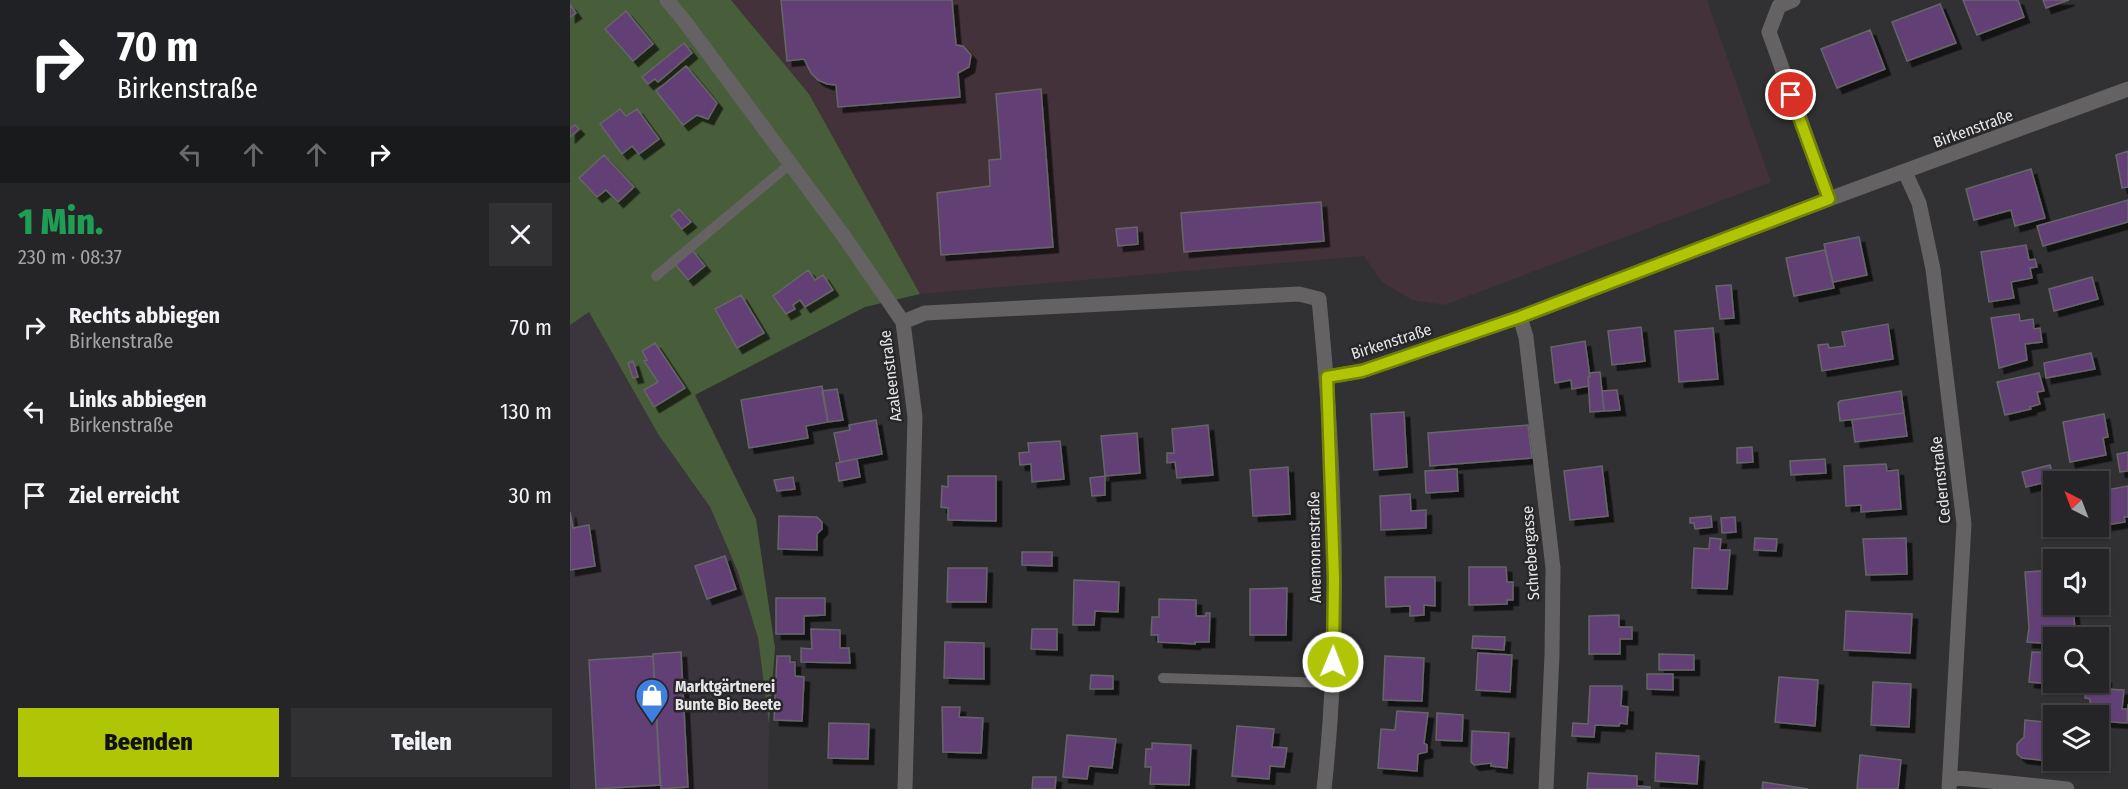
<!DOCTYPE html>
<html lang="de">
<head>
<meta charset="utf-8">
<style>
	:root { --surface:#252426; --page:#313032; --text:#f1f3f6; --muted:#a3a4a7; --line:#424143; --accent:#afc506 }
	body { margin:0; font-family:"Fira Sans Condensed",sans-serif; background:var(--page); color:var(--text); height:100vh; display:flex; flex-direction:column; font-size:22px; white-space:nowrap }
	* { box-sizing:border-box; margin:0 }
	p { font-size:20px; color:var(--muted) }
	.icon { flex:none; width:33px; height:33px; fill:none; stroke:currentColor; stroke-width:2; stroke-linecap:round; stroke-linejoin:round }
	.map { position:relative; flex:1; overflow:hidden }
	.details { display:flex; flex-direction:column; background:var(--surface); width:570px }
	.details>* { flex:none }
	.top-card { background:#202124; color:#fff; overflow:hidden }
	.needle { width:39px; rotate:318deg }
	.controls { position:absolute; left:1473px; top:471px; display:grid; gap:12px }
	.controls a { display:grid; place-items:center; width:66px; height:66px; border-radius:0px; background:var(--surface); box-shadow:0 2px 4px #0004,0 0 0 2px var(--line); font-size:30px }
	.pin { position:absolute; display:grid; place-items:center; width:51px; height:51px; color:#fff; margin:-26px; border:3px solid #fff; border-radius:50%; box-shadow:0 2px 6px #0007 }
	.me { position:absolute; width:66px; margin:-33px; rotate:1deg; stroke-linejoin:round; filter:drop-shadow(0 0 4px #0008) }
	.turn { display:flex; align-items:center; gap:21px; height:126px; padding:0 18px; font-size:27px }
	.turn .icon { width:78px; height:78px; stroke-width:2.5 }
	.turn b { display:block; font-size:42px; line-height:51px }
	.lanes { display:flex; align-items:center; height:57px; padding:0 18px; background:#0003; justify-content:center; gap:30px; direction:ltr }
	.lanes .off { opacity:.35 }
	.round { display:grid; place-items:center; flex:none; width:63px; height:63px; border-radius:0px; background:var(--page) }
	.headline { display:flex; align-items:center; justify-content:space-between; height:102px; padding:0 18px }
	h1 { font-size:36px; font-weight:800; line-height:45px; color:#1e9e55 }
	.primary-button { display:flex; gap:12px; margin-top:auto; padding:12px 18px }
	.primary-button a { flex:1; height:69px; border-radius:0px; background:var(--accent); color:#111; font-size:24px; font-weight:800; line-height:69px; text-align:center }
	.primary-button a+a { background:var(--page); color:var(--text) }
	ul { padding:0; list-style:none }
	li { display:flex; align-items:center; gap:18px; height:84px; padding:0 18px }
	li div { flex:1 }
	li b { display:block; font-size:22px }
	li em { font-style:normal }
	main { display:flex; flex:1; min-height:0 }
	.map>svg:first-child { display:block }
	.built { fill:#3b363e }
	.education { fill:#44323a }
	.green { fill:#485d39 }
	.building { fill:#624176; stroke:#666567; stroke-width:1.5; filter:url(#shadow) }
	.lines { fill:none; stroke-linecap:round; stroke-linejoin:round }
	.service { stroke:#646262; stroke-width:10 }
	.minor { stroke:#646262; stroke-width:15 }
	.route-casing { stroke:#728004; stroke-width:15 }
	.route { stroke:#afc506; stroke-width:10 }
	.labels { text-anchor:middle; stroke-width:5; stroke-linejoin:round; paint-order:stroke }
	.street-label { font-size:16px; fill:#e7e6e7; stroke:#272628 }
	.poi-label { font-size:16px; font-weight:bold; fill:#e7e6e7; stroke:#272628; text-anchor:start }
</style>
</head>
<body>
<main>
<section class="details">
<div class="top-card">
<div class="turn"><svg class="icon" aria-label="right" viewBox="0 0 24 24"><path d="M7 20v-9h11M14 6l5 5-5 5"/></svg><div><b>70 m</b>Birkenstraße</div></div>
<div class="lanes"><svg class="icon off" aria-label="left" viewBox="0 0 24 24"><path d="M17 20v-9H6M10 6l-5 5 5 5"/></svg><svg class="icon off" aria-label="ahead" viewBox="0 0 24 24"><path d="M12 20V5M6 11l6-6 6 6"/></svg><svg class="icon off" aria-label="ahead" viewBox="0 0 24 24"><path d="M12 20V5M6 11l6-6 6 6"/></svg><svg class="icon" aria-label="right" viewBox="0 0 24 24"><path d="M7 20v-9h11M14 6l5 5-5 5"/></svg></div>
</div>
<div class="headline"><div><h1>1 Min.</h1><p>230 m · 08:37</p></div><a class="round"><svg class="icon" aria-label="close" viewBox="0 0 24 24"><path d="M6 6l12 12M18 6L6 18"/></svg></a></div>
<ul>
<li><svg class="icon" aria-label="right" viewBox="0 0 24 24"><path d="M7 20v-9h11M14 6l5 5-5 5"/></svg><div><b>Rechts abbiegen</b><p>Birkenstraße</p></div><em>70 m</em></li>
<li><svg class="icon" aria-label="left" viewBox="0 0 24 24"><path d="M17 20v-9H6M10 6l-5 5 5 5"/></svg><div><b>Links abbiegen</b><p>Birkenstraße</p></div><em>130 m</em></li>
<li><svg class="icon" aria-label="arrive" viewBox="0 0 24 24"><path d="M6 21V4h12l-3 4 3 4H6"/></svg><div><b>Ziel erreicht</b></div><em>30 m</em></li>
</ul>
<div class="primary-button"><a>Beenden</a><a>Teilen</a></div>
</section>
<div class="map">
<svg width="1558" height="789" viewBox="0 0 1558 789">
	<defs>
		<filter id="shadow"><feDropShadow dx="5.5" dy="5.5" stdDeviation="0" flood-color="#0009"/></filter>
	</defs>
	<rect width="100%" height="100%" fill="#313032"/>
	<path class="built" d="M19,311L88,434L140,507L168,572L188,638L199,724L198,789H0V325Z"/>
	<path class="education" d="M161,0H1137L1201,182L874,305L842,300L812,282L794,256L350,294L239,94Z"/>
	<path class="green" d="M0,0H161L239,94L350,294L295,307L125,395L186,519L205,648L199,724L188,638L168,572L140,507L88,434L19,312L0,325Z"/>
	<path class="building" d="M211,0H382L386,45L393,46L401,55L399,67L388,73L390,97L268,107L266,85L257,84L248,80L241,73L234,59L217,61Z
		M1393,0H1448L1454,17L1407,35Z
		M1473,0H1499L1476,8Z
		M1370,4L1386,43L1337,61L1322,22Z
		M0,5L6,13L0,17Z
		M56,11L83,44L63,61L35,29Z
		M1300,30L1315,69L1267,88L1251,49Z
		M114,43L122,53L88,82L85,79L78,84L72,77Z
		M116,66L147,103L138,119L127,115L113,125L86,91Z
		M471,89L483,247L371,255L367,193L420,186L419,160L431,159L426,94Z
		M50,109L56,116L67,109L89,139L69,154L62,146L52,154L30,124Z
		M5,125L9,129L0,137V129Z
		M1558,151V187L1552,188L1546,155Z
		M34,155L64,187L48,202L36,190L27,197L9,178Z
		M1461,169L1475,218L1445,226L1441,210L1404,220L1396,189Z
		M1558,200V222L1473,246L1467,226Z
		M751,202L754,241L614,252L611,213Z
		M109,209L121,222L112,229L101,216Z
		M567,227L568,244L548,246L546,229Z
		M1289,237L1297,275L1263,282L1254,244Z
		M1456,245L1459,260L1465,259L1467,267L1460,268L1462,278L1441,282L1444,298L1419,302L1411,252Z
		M122,250L135,266L118,280L105,264Z
		M1255,250L1264,288L1224,296L1216,258Z
		M238,270L245,280L253,275L263,290L235,307L230,300L223,305L225,309L216,314L203,296Z
		M1522,277L1528,299L1484,311L1479,289Z
		M1161,285L1164,318L1150,319L1146,286Z
		M171,295L194,333L167,348L145,309Z
		M1449,314L1450,321L1463,319L1464,329L1470,328L1472,342L1455,344L1457,360L1429,368L1421,318Z
		M1318,324L1323,359L1252,371L1248,345L1258,344L1259,348L1275,346L1272,332Z
		M1071,327L1075,361L1042,365L1038,331Z
		M1143,328L1148,379L1109,382L1105,331Z
		M1015,341L1020,377H1018L1019,386L1002,389L1001,380L985,383L981,347Z
		M85,343L115,388L84,407L74,390L88,382L74,361L77,360L72,351Z
		M1521,353L1525,369L1476,378L1474,363Z
		M63,361L68,377L63,378L58,363Z
		M1030,372L1034,411L1020,412L1018,377H1020L1019,373Z
		M1469,373L1474,391L1467,392L1470,404L1460,407L1461,409L1435,415L1427,382Z
		M252,386L258,422L236,426L238,438L179,448L171,400Z
		M267,389L273,420L258,422L252,391Z
		M1047,390L1050,410L1034,411L1032,391Z
		M1331,391L1334,413L1270,421L1268,403L1270,401Z
		M834,412L837,467L804,470L801,414Z
		M1334,413L1337,436L1285,442L1282,420Z
		M1534,414L1538,437L1533,438L1536,455L1500,462L1493,422Z
		M306,420L312,454L270,462L264,433L280,430L279,425Z
		M638,425L643,475L607,478L605,462L597,463V453H604L602,429Z
		M958,425L962,458L860,466L858,433Z
		M567,433L570,473L535,476L531,436Z
		M490,441L494,479L462,482L461,464L450,465L449,453L459,452L458,443Z
		M1182,447L1183,462L1167,463V448Z
		M1558,452V471L1550,472L1547,454Z
		M287,459L290,477L269,481L266,463Z
		M1255,459L1256,473L1221,475L1220,461Z
		M1316,464L1317,471L1328,470L1331,509L1291,512V505L1276,506L1274,466Z
		M1480,465L1484,480L1456,487L1452,472Z
		M1032,466L1038,516L1000,520L994,471Z
		M718,467L720,514L683,516L680,470Z
		M887,469L888,491L856,493L855,471Z
		M378,476H426V521L378,520V508L371,507L372,486L378,487Z
		M535,476V495L522,496L520,478Z
		M223,477L225,489L207,491L204,480Z
		M1558,486V517H1554L1555,522L1537,525L1531,491Z
		M840,494L841,511L856,510V528L811,530L810,496Z
		M0,512L3,528L19,525L25,566L0,570Z
		M209,516L247,517L252,522V529L247,534V550L208,549Z
		M1141,516L1142,527L1125,529L1124,523H1120V518Z
		M1165,517L1166,532L1152,533L1151,518Z
		M1140,538L1151,539L1150,550H1160L1157,589L1122,588L1124,548L1139,549Z
		M1185,538L1207,539L1206,551L1184,550Z
		M1336,538L1337,574L1296,575L1293,539Z
		M452,552H482V566L452,565Z
		M155,556L166,589L137,599L125,566Z
		M899,567H936L937,582H943V600H937V604L899,605Z
		M378,568H417L416,602H377Z
		M1484,570V604H1503L1505,631H1490L1489,638H1484V644L1457,642L1459,628L1455,572Z
		M815,577H865V606L854,605V615L840,616V606L816,607Z
		M504,580L549,582L548,612L525,611L524,625H503Z
		M717,588L716,635H680V589Z
		M206,598H255V615L234,616V634H206Z
		M589,599L626,600V616H636V613H640L639,642H625V644L588,642V635H581L582,617H589Z
		M1276,611L1342,614L1340,653L1274,650Z
		M1049,615V627H1062V639H1050V654H1019V616Z
		M241,629L270,630V648H279L280,663L231,662V648L242,649Z
		M462,629H487V650L461,649Z
		M903,636L935,637L934,650L902,648Z
		M375,642L414,643V679L374,678Z
		M111,652L118,787L91,789L83,654Z
		M1462,652L1484,653V682H1528V677L1536,678L1535,689L1554,690L1552,709H1558V704L1557,723L1528,721V716H1506V706L1520,707V699L1515,698L1516,687L1459,682Z
		M908,653L942,655L940,692L906,690Z
		M1089,654L1124,655V670H1089Z
		M83,656L90,785L26,789L19,660Z
		M207,656H220V662H225V676L234,677L232,721L204,720Z
		M815,656L854,658L852,701L813,700Z
		M1077,674H1103V690L1077,689Z
		M521,675L543,676V689H520Z
		M1209,677L1248,680L1245,726L1205,722Z
		M1303,682L1341,684L1339,727L1301,725Z
		M1020,686H1052L1051,706L1058,707L1057,724L1050,723L1049,726L1025,725L1024,737L1002,736L1003,723L1018,724Z
		M372,707H390L389,717L413,718L411,753L373,752Z
		M827,711L858,713L854,743L857,745V752L848,754L847,771L808,768L811,729L825,730Z
		M867,713L893,715L892,741L866,740Z
		M1455,720L1484,723V760H1503V764L1452,758L1447,754V744L1454,737Z
		M259,723L299,724L298,759L258,758Z
		M667,726L704,729L702,747L717,748L714,767L700,766L699,779L662,776Z
		M902,731L939,733L937,768L921,766V763L904,765L901,762Z
		M497,735L546,739L542,768L519,766L517,779L493,777Z
		M582,743L621,745L619,785L580,784L581,767H575L576,749H582Z
		M1086,753L1129,756L1127,784L1085,781Z
		M1290,755L1331,760L1328,789H1287Z
		M1018,773L1067,776V786L1080,787V789H1017Z
		M463,777H486L485,789H462Z
		M1193,782L1238,789H1192Z"/>
	<g class="lines">
		<path class="service" d="M86,276L220,164
			M593,678L763,683"/>
		<path class="minor" d="M97,0L116,23L273,235L333,322L345,417L335,789
			M1223,0L1209,6L1199,32L1259,199
			M1335,172L1349,203L1363,269L1394,524L1379,789
			M950,317L956,337L983,568L982,655L976,789
			M333,322L355,313L729,294L749,299C765,459 772,629 754,789
			M757,377L792,371L950,317L1259,199L1558,89
			M1380,777L1497,789"/>
	</g>
	<g class="lines">
		<defs>
			<path id="route" d="M763,662L764,578L757,377L792,371L950,317L1259,199L1221,95"/>
		</defs>
		<use href="#route" class="route-casing"/>
		<use href="#route" class="route"/>
	</g>
	<defs>
		<symbol id="shop-pin" viewBox="-11 -11 22 30"><path d="M0 17L-7.5 6A9.5 9.5 0 1 1 7.5 6Z" fill="#3f7fe0" stroke="#272628"/><path d="M-5-2.5h2.3a2.7 3.5 0 0 1 5.4 0H5L5.5 6h-11ZM-1.5-2.5h3a1.5 2.3 0 0 0-3 0Z" fill="#fff"/></symbol>
	</defs>
	<g fill-rule="evenodd">
		<use href="#shop-pin" x="63" y="676" width="38" height="52"/>
	</g>
	<g class="labels">
		<g class="street-label">
			<text transform="translate(1403 128) rotate(-20)" y="6">Birkenstraße</text>
			<text transform="translate(821 341) rotate(-18)" y="6">Birkenstraße</text>
			<text transform="translate(320 376) rotate(-97)" y="6">Azaleenstraße</text>
			<text transform="translate(1370 480) rotate(-96)" y="6">Cedernstraße</text>
			<text transform="translate(744 547) rotate(-91)" y="6">Anemonenstraße</text>
			<text transform="translate(960 553) rotate(-94)" y="6">Schrebergasse</text>
		</g>
		<g class="poi-label">
			<text x="105" y="692">Marktgärtnerei<tspan x="105" dy="18">Bunte Bio Beete</tspan></text>
		</g>
	</g>
</svg>
<div class="controls">
<a><svg class="needle" viewBox="-14 -14 28 28"><path d="M0-13l5 13h-10z" fill="#e53935"/><path d="M0 13l5-13h-10z" fill="#a3a4a7"/></svg></a>
<a><svg class="icon" aria-label="sound" viewBox="0 0 24 24"><path d="M4 9h4l5-4v14l-5-4H4zM17 9q2 3 0 6"/></svg></a>
<a><svg class="icon" aria-label="search" viewBox="0 0 24 24"><circle cx="10" cy="10" r="6"/><path d="M15 15l6 6"/></svg></a>
<a><svg class="icon" aria-label="layers" viewBox="0 0 24 24"><path d="M12 4l9 5-9 5-9-5zM3 14l9 5 9-5"/></svg></a>
</div>
<div class="pin" style="left:1221px;top:95px;background:#d93025"><svg class="icon" aria-label="arrive" viewBox="0 0 24 24"><path d="M6 21V4h12l-3 4 3 4H6"/></svg></div>
<svg class="me" style="left:763px;top:662px" viewBox="-20 -20 40 40"><circle r="17" fill="#afc506" stroke="#fff" stroke-width="3"/><path d="M0-11L8 9 0 5-8 9z" fill="#fff"/></svg>
</div>
</main>
</body>
</html>
